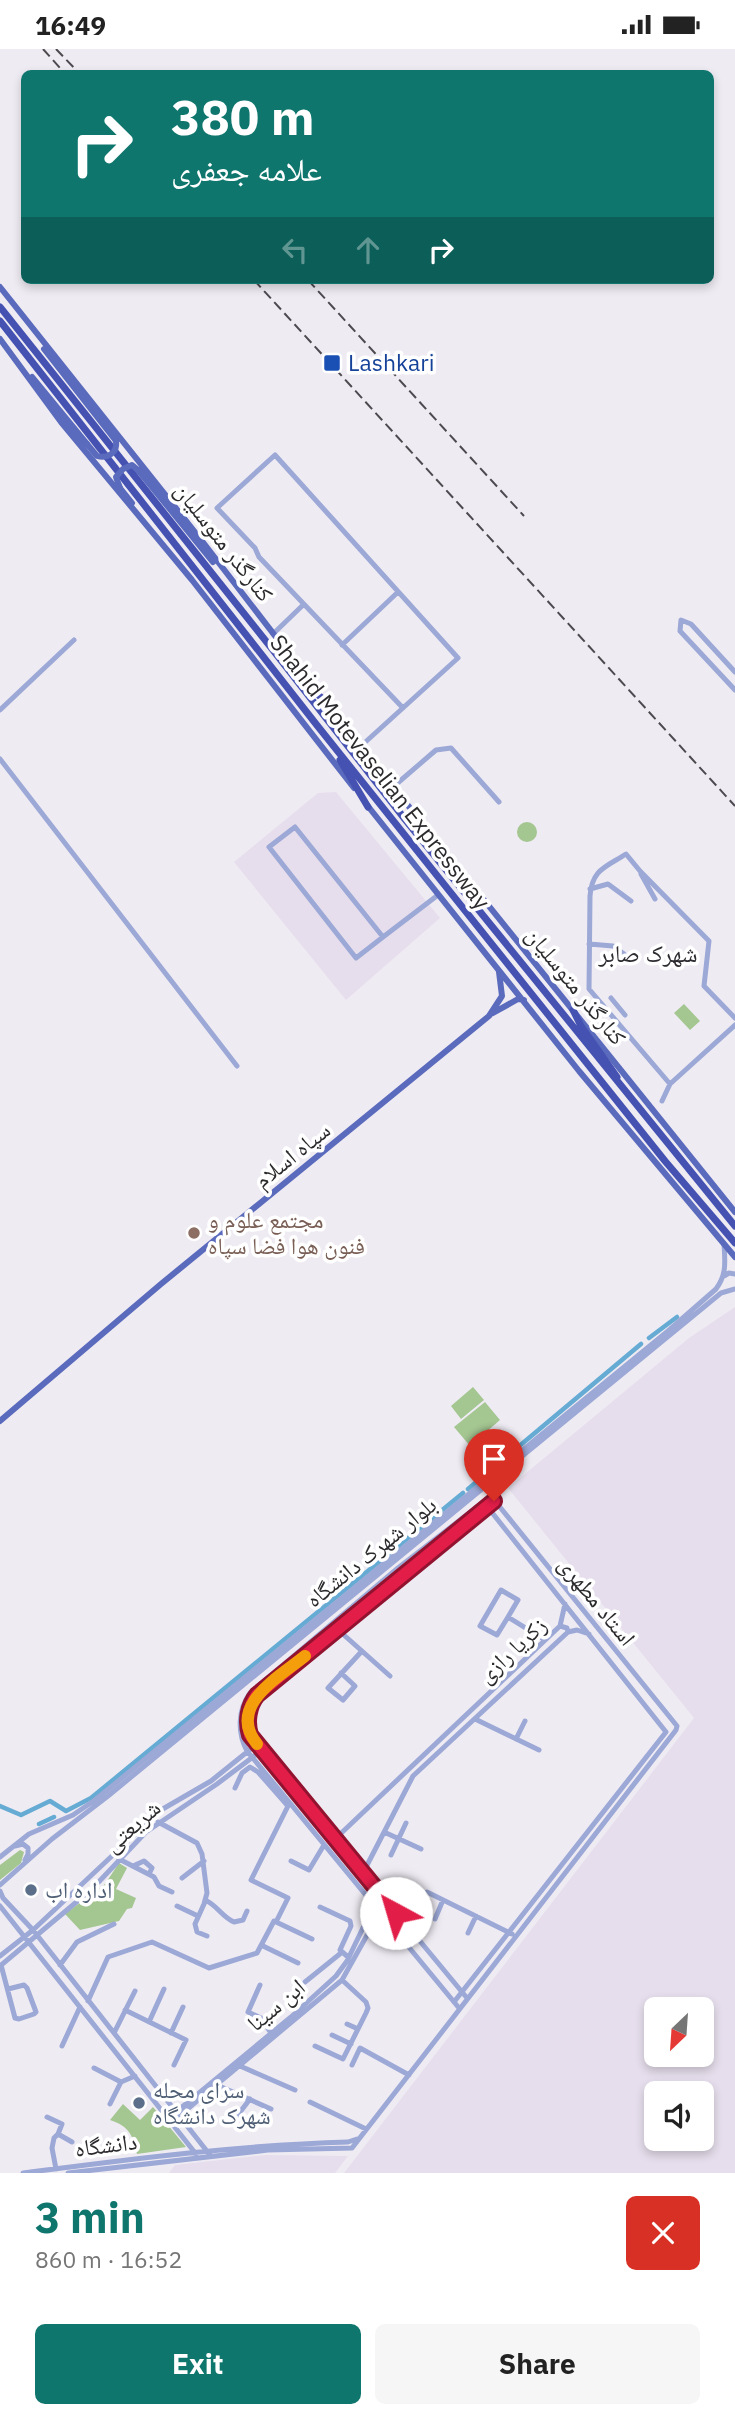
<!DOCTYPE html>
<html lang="en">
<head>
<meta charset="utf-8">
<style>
	:root { --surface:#fff; --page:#f6f6f6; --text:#222; --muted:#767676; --accent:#0f766e }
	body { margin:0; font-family:"IBM Plex Sans","Noto Naskh Arabic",sans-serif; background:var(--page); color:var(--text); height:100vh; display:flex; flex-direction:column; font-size:26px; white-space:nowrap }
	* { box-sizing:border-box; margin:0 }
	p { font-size:23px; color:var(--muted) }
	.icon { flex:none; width:38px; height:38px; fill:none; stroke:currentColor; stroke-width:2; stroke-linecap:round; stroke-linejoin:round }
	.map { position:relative; height:2124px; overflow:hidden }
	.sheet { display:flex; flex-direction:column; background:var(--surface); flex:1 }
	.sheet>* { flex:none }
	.guide { position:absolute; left:21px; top:21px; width:693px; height:214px; border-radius:10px; box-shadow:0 4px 10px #0003; background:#0f766e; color:#fff; overflow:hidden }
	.needle { width:46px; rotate:205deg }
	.controls { position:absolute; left:644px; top:1948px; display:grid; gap:14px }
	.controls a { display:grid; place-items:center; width:70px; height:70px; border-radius:10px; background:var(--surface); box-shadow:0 4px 10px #0003; font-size:35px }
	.pin { position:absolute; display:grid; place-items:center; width:60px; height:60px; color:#fff; margin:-72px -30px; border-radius:50% 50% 50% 0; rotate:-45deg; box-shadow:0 0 7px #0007 }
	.pin .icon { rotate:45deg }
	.me { position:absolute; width:77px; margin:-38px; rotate:321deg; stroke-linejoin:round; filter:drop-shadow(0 0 5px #0008) }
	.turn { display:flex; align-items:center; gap:24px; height:147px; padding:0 35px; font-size:32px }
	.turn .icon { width:91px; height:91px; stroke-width:2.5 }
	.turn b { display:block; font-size:49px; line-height:60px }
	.lanes { display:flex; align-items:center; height:66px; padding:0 35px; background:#0003; justify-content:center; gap:35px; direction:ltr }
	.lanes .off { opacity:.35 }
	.round { display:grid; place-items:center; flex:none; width:74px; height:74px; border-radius:10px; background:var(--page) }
	.headline { display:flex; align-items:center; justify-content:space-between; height:119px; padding:0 35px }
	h1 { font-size:42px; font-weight:800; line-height:52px; color:var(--accent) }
	.action { display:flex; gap:14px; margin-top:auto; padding:14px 35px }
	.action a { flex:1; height:80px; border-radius:10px; background:var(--accent); color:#fff; font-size:28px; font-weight:800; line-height:80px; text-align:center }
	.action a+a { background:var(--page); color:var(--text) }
	.status { display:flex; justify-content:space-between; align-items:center; height:49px; padding:0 35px; background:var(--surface); direction:ltr }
	.status svg { height:19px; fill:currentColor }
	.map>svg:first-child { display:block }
	.built { fill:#e6deec; fill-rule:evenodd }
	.green { fill:#a4c691 }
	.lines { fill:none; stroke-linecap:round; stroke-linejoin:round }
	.canal { stroke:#65abd3; stroke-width:4.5 }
	.minor { stroke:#9ca8d6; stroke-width:5 }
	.major { stroke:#5a6abc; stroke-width:6 }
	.highway { stroke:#4552b2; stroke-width:7 }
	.rail { stroke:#4c4a4e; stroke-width:2; stroke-dasharray:10 5; stroke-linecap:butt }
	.major-bridge { stroke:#5a6abc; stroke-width:6 }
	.route-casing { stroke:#92132f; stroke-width:18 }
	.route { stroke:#e11d48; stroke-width:12 }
	.slow { stroke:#f59e0b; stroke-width:12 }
	.transit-dot { fill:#1a4fb4; stroke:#fff; stroke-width:2.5 }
	.education-dot { fill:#8d6e63; stroke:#fff; stroke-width:2.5 }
	.service-dot { fill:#5c6f8a; stroke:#fff; stroke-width:2.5 }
	.labels { text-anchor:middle; stroke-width:7; stroke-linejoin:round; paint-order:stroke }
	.transit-label { font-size:23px; fill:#164399; stroke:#fff; text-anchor:start }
	.street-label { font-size:23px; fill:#2c2a2d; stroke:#fff }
	.education-label { font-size:23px; fill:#785e54; stroke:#fff; text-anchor:start }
	.service-label { font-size:23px; fill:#4e5e75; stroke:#fff; text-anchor:start }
	.neighbourhood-label { font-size:24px; fill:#2e2c31; stroke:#fff }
</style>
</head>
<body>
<div class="status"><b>16:49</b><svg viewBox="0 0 49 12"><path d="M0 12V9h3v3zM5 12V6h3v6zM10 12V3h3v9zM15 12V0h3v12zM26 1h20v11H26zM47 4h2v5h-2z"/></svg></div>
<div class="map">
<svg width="735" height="2124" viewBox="0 0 735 2124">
	<rect width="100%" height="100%" fill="#efebf3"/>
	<path class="built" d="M336,743L440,869L346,951L234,813L318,744Z
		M735,1258V2124H344L694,1669L508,1439L689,1289ZM702,1960V2006H656V1960ZM702,2044V2090H656V2044Z
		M266,2106L348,2107L335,2124H169L175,2116Z"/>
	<path class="green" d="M517 783a10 10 0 1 1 20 0a10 10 0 1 1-20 0Z
		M684,955L700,972L690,981L674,964Z
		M473,1338L484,1351L461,1370L451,1357Z
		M485,1353L500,1371L470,1397L454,1378Z
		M20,1801L24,1803L21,1814L0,1831V1816Z
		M119,1814L127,1819L116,1840L136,1849L132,1859L127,1860L119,1872L80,1881L65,1865L105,1835Z
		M123,2055L140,2071L153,2058L186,2098L137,2105C133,2086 129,2077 110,2071Z"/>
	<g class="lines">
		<path class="canal" d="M649,1289L677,1268
			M468,1440L641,1295
			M0,1757L21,1766L50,1752L66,1762L91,1749L463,1444
			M39,1775L54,1768"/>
		<path class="minor" d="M273,585L303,556
			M342,596L398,543
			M735,623L691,575L681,571L680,582L735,641
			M0,661L74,591
			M361,697L458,609L275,406L217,459L255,499L259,508L403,659
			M0,710L237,1017
			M393,738L436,701L451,699L499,753
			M295,778L383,888L356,909L269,798Z
			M641,825L655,850
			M590,840L608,835L631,852
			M383,888L438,846
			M589,895L613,897L624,905
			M611,949L625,966
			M670,1035L589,940L590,847C592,820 606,818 626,805L640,822L709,892L704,937L735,969
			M662,1052L670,1035L735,976
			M724,1227L729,1224L735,1225
			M508,1568L518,1551L501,1541L480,1577L497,1586L508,1568L545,1591
			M560,1577L565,1555
			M336,1579L390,1627
			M568,1583L577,1581L589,1585
			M341,1624L355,1637L343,1651L328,1639L362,1602
			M475,1670L539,1701
			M516,1690L525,1672
			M235,1739L242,1724L250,1718L258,1723L288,1757L251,1831L288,1849L276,1873
			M158,1773L197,1794L202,1805L207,1844L204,1855L195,1875L197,1883L207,1887
			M384,1783L421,1800
			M335,1790L560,1577
			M15,1797L23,1795L28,1799V1805L25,1811
			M391,1806L406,1774
			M0,1808L29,1785L73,1766L95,1751L668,1282L716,1240C727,1225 725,1213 724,1195
			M119,1810L154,1828L159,1837L172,1843
			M291,1812L309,1821L324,1796
			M133,1817L144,1812L152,1819L149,1825
			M363,1824L413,1727L568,1583L567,1579L560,1577
			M182,1829L204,1812
			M0,1836L52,1790L108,1747L721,1244L735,1240
			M0,1842L3,1849L33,1881L210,2106
			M427,1843L512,1885
			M205,1851C217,1856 222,1868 234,1873L243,1871L247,1862
			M0,1857L196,2105
			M177,1857L198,1867
			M320,1858L350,1872L351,1877L340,1901L348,1908
			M435,1870L443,1851
			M468,1884L476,1867
			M261,1896L298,1914
			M0,1907L33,1881L161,1761L211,1732L257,1695
			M1,1916L15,1969L19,1970L34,1965L36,1963L27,1939L24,1936L8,1940
			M60,1916L77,1893L114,1875
			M0,1917L92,1840L146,1783L217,1735L262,1701
			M305,1933L341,1904
			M260,1936L248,1963L261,1969L271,1984
			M467,1949L257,1695C245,1680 245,1662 257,1646L494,1452
			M88,1952L108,1908L152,1893L209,1919L257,1904L274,1872L312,1890
			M454,1953L666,1683L486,1456
			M125,1961L186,1991L174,2016
			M149,1973L164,1940
			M347,1975L358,1980
			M114,1984L135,1942
			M171,1984L183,1958
			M332,1986L351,1995
			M62,1997L80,1958
			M315,1997L343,2010L366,1964L368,1959L366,1953L342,1931
			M352,2016L360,1999L409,2026
			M240,2017L295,2041
			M94,2019L121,2033
			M217,2036L271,2060
			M310,2053L366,2080
			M110,2055L121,2033L135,2027
			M176,2063L291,1968L336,1927L347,1912L374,1856
			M179,2067L342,1931L380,1863
			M237,2067L250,2050
			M47,2068L62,2075L58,2085
			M56,2120L52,2099L54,2089L58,2085L72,2093
			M23,2124C132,2110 239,2096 348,2093L357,2090
			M68,2124L268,2101L352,2099L676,1681L677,1677L491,1447L398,1519L250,1644C238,1661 237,1683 247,1702L459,1959"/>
		<path class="major" d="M0,238L202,492L316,640
			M0,290L61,373L192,531L354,739
			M44,300L116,392
			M32,328L87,395
			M138,421L213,513
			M120,439L132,454
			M324,652L735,1163
			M367,756L579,1022L735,1208
			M493,964L518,950L524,951
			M0,1372L161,1235L489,967L502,947L499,923"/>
		<path class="highway" d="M0,258L273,601L404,769L735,1177
			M0,272L316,675L665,1112L735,1194
			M296,625L326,653
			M340,711L368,758
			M573,961L581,977L617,1028"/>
		<path class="rail" d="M43,0L60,19
			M56,0L79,24
			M254,231L735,757
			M308,231L524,467"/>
		<path class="major-bridge" d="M87,395L97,407C107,410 118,404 116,392
			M120,439L116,428L123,420L132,416L138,421"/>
	</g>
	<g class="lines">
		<defs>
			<path id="route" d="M396,1864L250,1686C246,1673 248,1657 257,1646L494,1452"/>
		</defs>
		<use href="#route" class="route-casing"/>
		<use href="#route" class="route"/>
		<path class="slow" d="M257,1695C226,1657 279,1628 305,1607"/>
	</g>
	<rect class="transit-dot" x="323" y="305" width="18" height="18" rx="3.5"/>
	<circle class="education-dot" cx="194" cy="1184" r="7"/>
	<g class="service-dot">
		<circle cx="31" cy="1841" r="7"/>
		<circle cx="139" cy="2054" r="7"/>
	</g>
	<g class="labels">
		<g class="transit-label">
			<text x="348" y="322">Lashkari</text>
		</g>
		<g class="street-label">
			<text transform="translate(224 493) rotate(52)" y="8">کنارگذر متوسلیان</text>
			<text transform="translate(380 723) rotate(52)" y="8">Shahid Motevaselian Expressway</text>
			<text transform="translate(576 937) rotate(51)" y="8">کنارگذر متوسلیان</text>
			<text transform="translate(292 1106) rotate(-39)" y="8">سپاه اسلام</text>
			<text transform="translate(371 1503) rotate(-39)" y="8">بلوار شهرک دانشگاه</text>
			<text transform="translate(597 1552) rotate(51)" y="8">استاد مطهری</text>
			<text transform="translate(512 1601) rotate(-43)" y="8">زکریا رازی</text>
			<text transform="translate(132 1777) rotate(-41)" y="8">شریعتی</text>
			<text transform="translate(276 1956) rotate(-40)" y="8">ابن سینا</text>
			<text transform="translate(106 2096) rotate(-7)" y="8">دانشگاه</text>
		</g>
		<g class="education-label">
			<text x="208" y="1179">مجتمع علوم و<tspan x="208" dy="26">فنون هوا فضا سپاه</tspan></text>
		</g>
		<g class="service-label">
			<text x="45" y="1849">اداره اب</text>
			<text x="153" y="2049">سرای محله<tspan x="153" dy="26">شهرک دانشگاه</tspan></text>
		</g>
		<g class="neighbourhood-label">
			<text x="648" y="913">شهرک صابر</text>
		</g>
	</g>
</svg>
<div class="controls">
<a><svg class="needle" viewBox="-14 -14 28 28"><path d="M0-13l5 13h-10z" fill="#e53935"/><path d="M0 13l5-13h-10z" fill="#767676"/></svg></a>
<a><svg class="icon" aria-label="sound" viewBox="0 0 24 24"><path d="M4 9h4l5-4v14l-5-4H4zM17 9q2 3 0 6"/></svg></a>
</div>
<div class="pin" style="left:494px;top:1452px;background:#d93025"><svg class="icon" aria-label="arrive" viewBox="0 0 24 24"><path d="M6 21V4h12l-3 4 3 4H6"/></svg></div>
<svg class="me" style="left:396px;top:1864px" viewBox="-20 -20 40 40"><circle r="19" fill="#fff"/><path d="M0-13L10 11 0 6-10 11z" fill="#e11d48"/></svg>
<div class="guide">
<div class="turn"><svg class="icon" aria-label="right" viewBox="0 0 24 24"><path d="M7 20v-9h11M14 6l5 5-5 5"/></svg><div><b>380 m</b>علامه جعفری</div></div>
<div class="lanes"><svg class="icon off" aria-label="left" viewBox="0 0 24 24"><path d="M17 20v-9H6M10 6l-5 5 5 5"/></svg><svg class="icon off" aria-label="ahead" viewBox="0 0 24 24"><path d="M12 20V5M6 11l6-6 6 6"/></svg><svg class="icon" aria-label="right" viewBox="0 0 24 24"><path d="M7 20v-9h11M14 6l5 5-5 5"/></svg></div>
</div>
</div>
<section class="sheet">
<div class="headline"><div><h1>3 min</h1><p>860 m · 16:52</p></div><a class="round" style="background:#d93025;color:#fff"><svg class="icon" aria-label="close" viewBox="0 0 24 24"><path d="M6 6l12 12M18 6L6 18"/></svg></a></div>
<div class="action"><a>Exit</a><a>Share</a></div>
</section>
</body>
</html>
